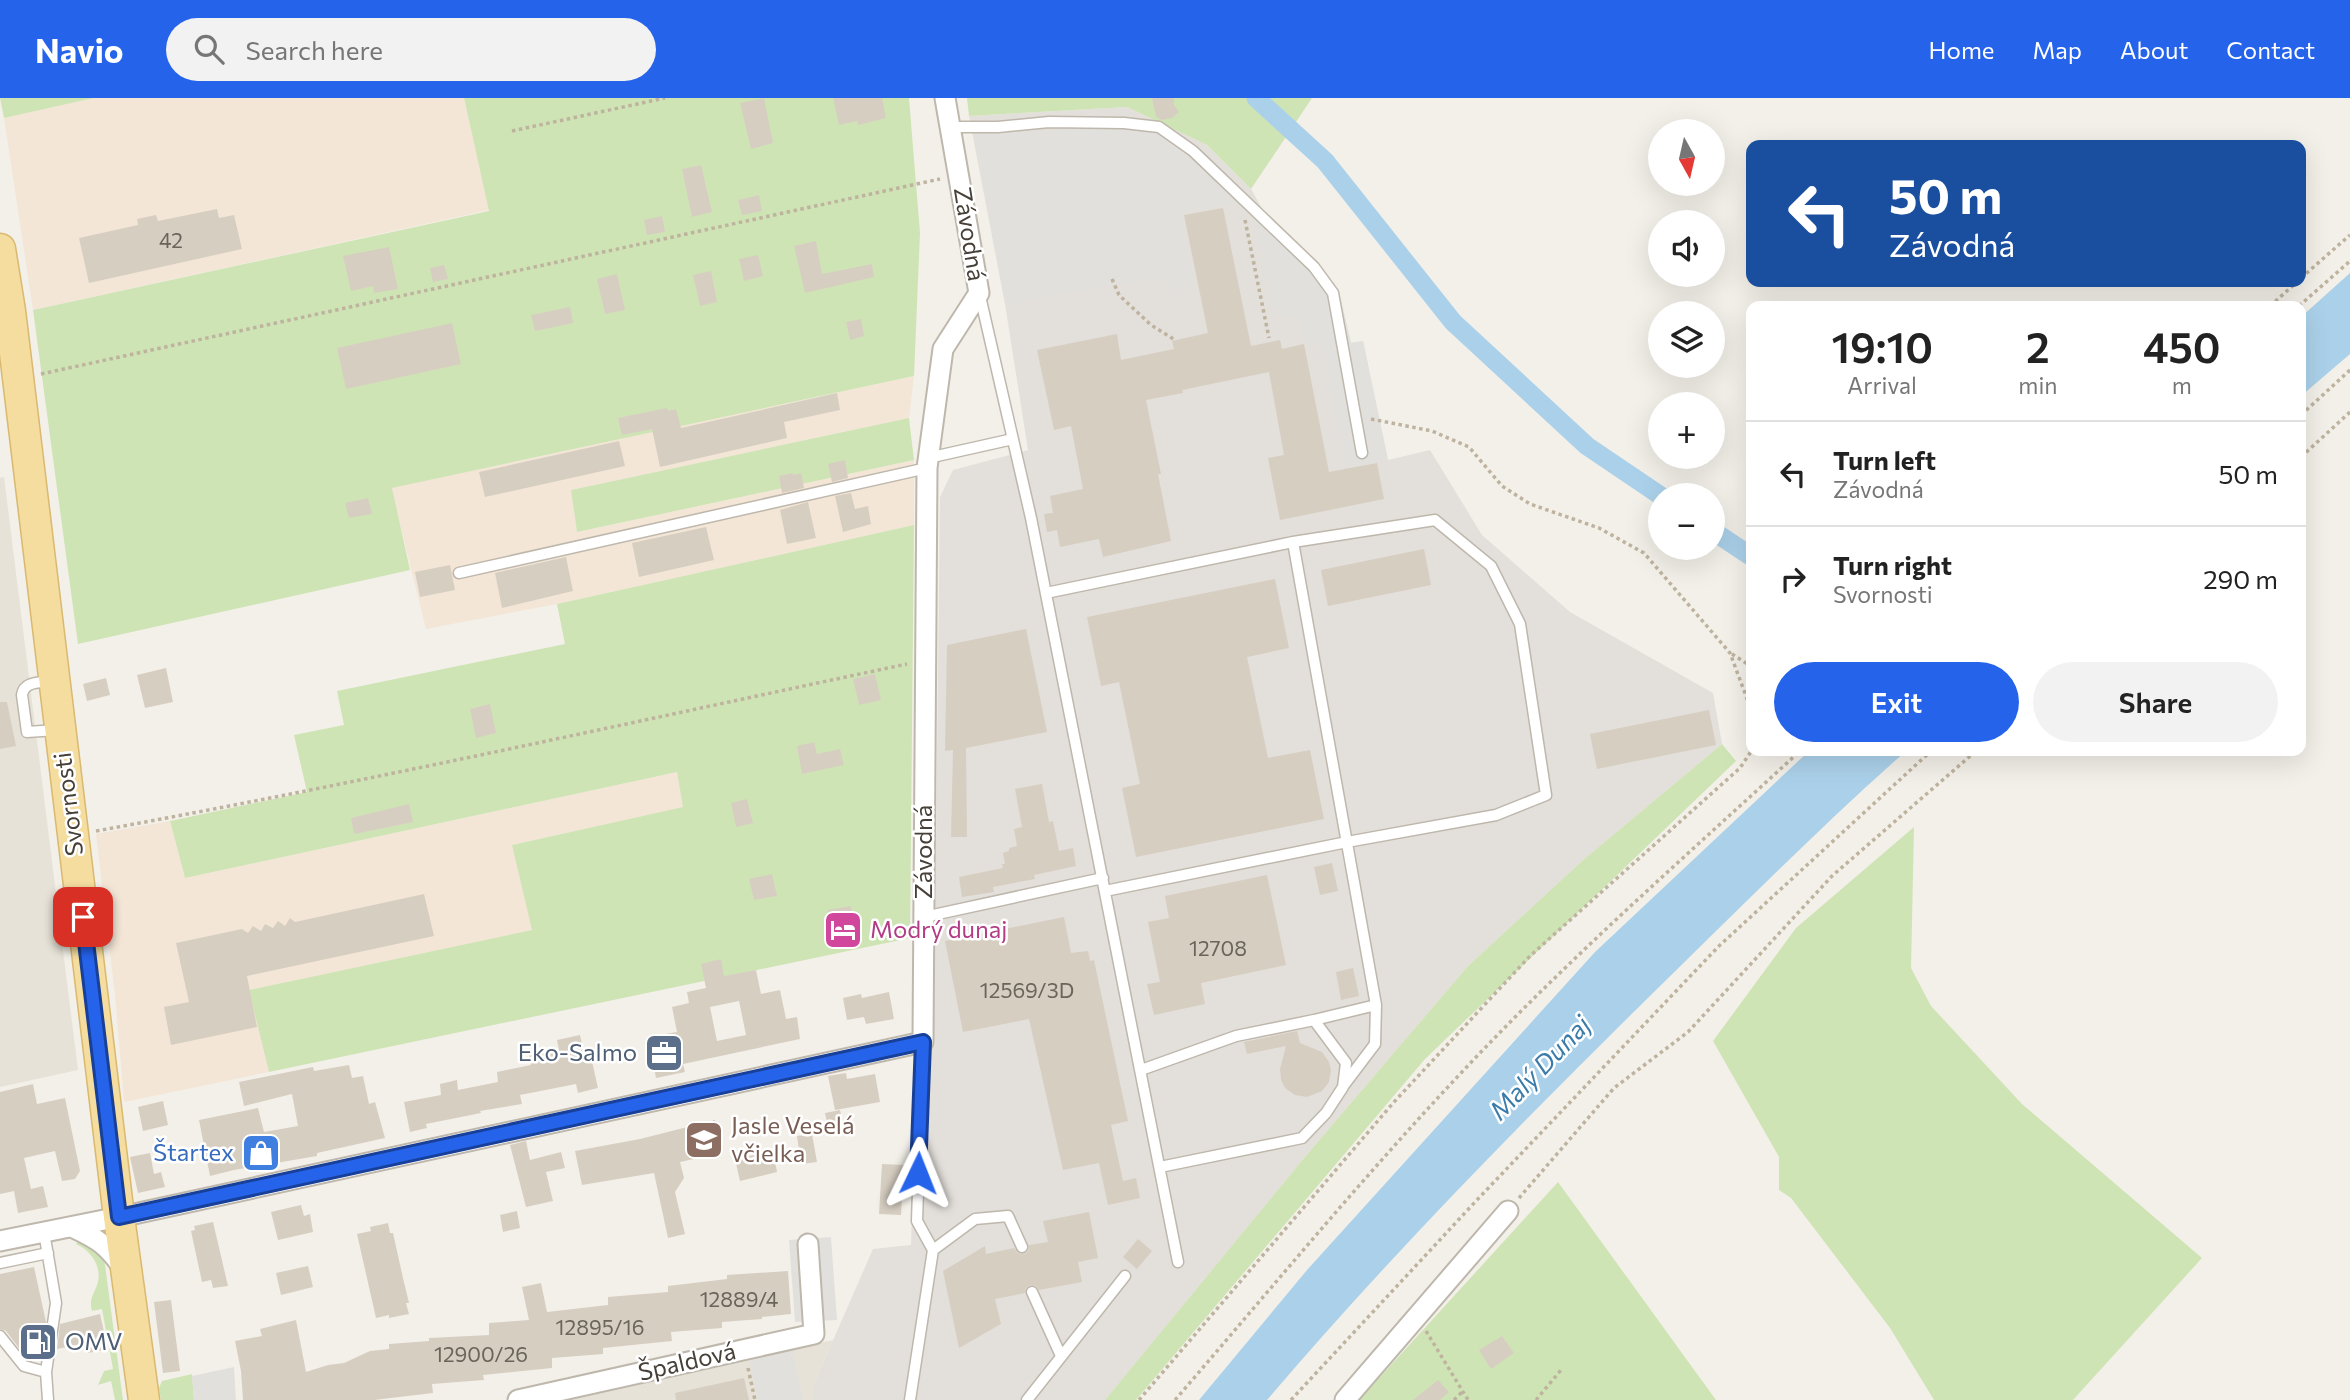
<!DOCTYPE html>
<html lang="en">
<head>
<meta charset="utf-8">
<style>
	:root { --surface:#fff; --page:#f2f2f2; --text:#222; --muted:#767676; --line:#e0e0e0; --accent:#2563eb }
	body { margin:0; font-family:Commissioner,sans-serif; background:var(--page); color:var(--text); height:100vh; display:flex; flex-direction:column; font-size:26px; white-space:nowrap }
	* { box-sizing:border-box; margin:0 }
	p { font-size:23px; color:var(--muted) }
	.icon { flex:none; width:38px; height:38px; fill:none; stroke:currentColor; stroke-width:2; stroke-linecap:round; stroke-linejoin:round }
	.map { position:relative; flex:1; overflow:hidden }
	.details { position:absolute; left:1746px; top:203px; width:560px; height:455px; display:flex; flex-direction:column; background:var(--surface); border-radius:14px; box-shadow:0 7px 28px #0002 }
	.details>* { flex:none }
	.hud { position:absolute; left:1746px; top:42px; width:560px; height:147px; border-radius:14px; box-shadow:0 7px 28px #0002; background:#1a4fa0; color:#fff; overflow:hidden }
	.needle { width:46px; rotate:172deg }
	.tools { position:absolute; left:1648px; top:21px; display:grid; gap:14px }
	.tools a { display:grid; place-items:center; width:77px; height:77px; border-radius:50%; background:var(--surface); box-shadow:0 7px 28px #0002; font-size:35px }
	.pin { position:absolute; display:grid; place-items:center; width:60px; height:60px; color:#fff; margin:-30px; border-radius:14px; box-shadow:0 4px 10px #0006 }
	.me { position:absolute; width:77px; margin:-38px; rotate:2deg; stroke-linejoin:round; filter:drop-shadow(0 0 5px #0008) }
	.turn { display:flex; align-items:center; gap:24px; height:147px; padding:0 28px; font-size:32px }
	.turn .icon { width:91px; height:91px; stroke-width:2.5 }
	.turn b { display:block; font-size:49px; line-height:60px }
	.eta { display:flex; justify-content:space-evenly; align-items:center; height:119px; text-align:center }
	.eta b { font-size:42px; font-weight:600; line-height:49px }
	.cta { display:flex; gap:14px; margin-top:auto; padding:14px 28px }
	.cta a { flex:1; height:80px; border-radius:42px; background:var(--accent); color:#fff; font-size:28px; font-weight:600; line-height:80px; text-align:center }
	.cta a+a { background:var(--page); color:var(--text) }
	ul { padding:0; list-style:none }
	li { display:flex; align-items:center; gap:21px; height:105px; padding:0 28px; border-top:2px solid var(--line) }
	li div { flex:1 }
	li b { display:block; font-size:26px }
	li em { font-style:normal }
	header { display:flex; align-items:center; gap:42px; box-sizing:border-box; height:98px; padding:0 35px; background:var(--accent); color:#fff }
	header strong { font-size:33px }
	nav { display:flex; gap:38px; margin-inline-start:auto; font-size:24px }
	.search { width:490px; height:63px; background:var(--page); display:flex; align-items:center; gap:18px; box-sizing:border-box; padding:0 24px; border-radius:38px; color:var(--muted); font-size:26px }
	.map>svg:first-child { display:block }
	.residential { fill:#e6e2d7 }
	.commercial { fill:#f3e6d6 }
	.industrial { fill:#e3dfda }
	.green { fill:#cfe4b5 }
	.parking { fill:#e2e0dd }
	.water { fill:#abd1ea }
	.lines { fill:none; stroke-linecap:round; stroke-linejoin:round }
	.canal { stroke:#abd1ea; stroke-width:19 }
	.building { fill:#d7cec2; fill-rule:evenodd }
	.service-casing { stroke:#beb7ac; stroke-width:13 }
	.minor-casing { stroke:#beb7ac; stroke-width:23 }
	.primary-casing { stroke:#d9b970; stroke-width:33 }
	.path { stroke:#beb39f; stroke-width:3.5; stroke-dasharray:3.5 3.5; stroke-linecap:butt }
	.service { stroke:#fff; stroke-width:10 }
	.minor { stroke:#fff; stroke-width:19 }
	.primary { stroke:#f5dc9f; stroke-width:30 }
	.route-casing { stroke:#184099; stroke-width:18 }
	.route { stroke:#2563eb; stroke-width:12 }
	.labels { text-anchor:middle; stroke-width:5; stroke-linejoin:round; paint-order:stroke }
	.number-label { font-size:21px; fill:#6a645a }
	.street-label { font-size:24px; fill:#464038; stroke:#fff }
	.hotel-label { font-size:24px; fill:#b23c85; stroke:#fff; text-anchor:start }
	.service-label { font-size:24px; fill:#4e5e75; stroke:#fff; text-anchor:end }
	.education-label { font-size:24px; fill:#785e54; stroke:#fff; text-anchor:start }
	.shop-label { font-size:24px; fill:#366cbe; stroke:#fff; text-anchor:end }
	.water-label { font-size:26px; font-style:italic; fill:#3a7ba9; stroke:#fff }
</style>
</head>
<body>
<header>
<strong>Navio</strong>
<div class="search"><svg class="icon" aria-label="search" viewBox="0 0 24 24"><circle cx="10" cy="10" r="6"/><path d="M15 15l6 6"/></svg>Search here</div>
<nav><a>Home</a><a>Map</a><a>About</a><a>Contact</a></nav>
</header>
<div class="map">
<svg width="2350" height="1302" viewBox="0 0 2350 1302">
	<rect width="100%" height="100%" fill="#f3f0e9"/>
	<path class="residential" d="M4,379L78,972L0,989V380Z
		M833,1242L813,1288V1302H556Z"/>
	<path class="commercial" d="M94,0H464L489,112L33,212L4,20Z
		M914,278L909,320L571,392L577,434L914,362V427L557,506L426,531L391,390Z
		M677,674L684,709L512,747L533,832L250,892L269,974L124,1004L115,897L96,736L170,723L185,780Z"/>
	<path class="industrial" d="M1127,9L1207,47L1251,91L1264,114L1339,194L1351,245L1363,243L1388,362L1430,352L1482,437L1570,514L1713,595L1722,646L1582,763L1468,868L1304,1060L1105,1302H813V1288L873,1151L911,1147L917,955L934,927L940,399L953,372L1028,352L1005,206L969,18Z"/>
	<path class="green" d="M0,0H94L4,20Z
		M464,0H909L920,135L914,278L392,390L410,472L78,546L33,212L489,113Z
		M967,0H1312L1251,91L1207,47L1127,9L969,18Z
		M909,320L914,362L577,434L571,392Z
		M914,427L910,840L269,974L249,892L532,832L512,747L683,709L677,674L185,780L170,723L307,694L294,637L344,627L337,593L565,546L557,506Z
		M1722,646L1736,663L1425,961L1136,1302H1105L1304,1060L1468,868L1582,763Z
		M1914,729L1911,870L1931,908L2022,1006L2202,1160L2073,1302H1934L1890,1230L1791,1100L1779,1092V1059L1713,943L1796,830Z
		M1558,1084L1716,1302H1359Z
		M81,1140L103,1158L105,1167L123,1302H115L111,1283L98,1287L104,1273L113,1271L102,1211L92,1213C89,1201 93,1198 97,1187C103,1170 92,1153 76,1146Z
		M192,1276L194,1302H161L159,1290L162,1283Z"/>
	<path class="parking" d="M1127,28L1159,35L1183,51L1229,93L1230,105L1180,115L1194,188L1178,196L1160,179L1005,206L974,37Z
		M1264,114L1339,194L1351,245L1363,243L1388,362L1347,370L1321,243L1305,246L1300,224L1285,216L1274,217L1253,120Z
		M831,1139L837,1222L795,1224L789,1142Z
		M792,1251L803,1302H758L749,1260Z
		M234,1269L236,1302H194L192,1278Z"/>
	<path class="water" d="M2350,175V256L2301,298V219Z
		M1809,653H1906C1819,730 1737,813 1653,895C1520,1026 1388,1160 1267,1302H1199L1307,1172L1595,854Z"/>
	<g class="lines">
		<path class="canal" d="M1256,0L1325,63L1453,224L1587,348L1661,398
			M1713,433L1752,459"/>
	</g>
	<path class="building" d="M764,0L773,45L751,51L740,5Z
		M833,0H882L886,20L858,27L857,23L839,27Z
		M1152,0H1174V7L1179,14L1172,20L1162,22L1156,19Z
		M701,67L712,114L692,119L682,71Z
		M759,97L762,113L742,117L738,102Z
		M1223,110L1251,248L1280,242L1282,251L1304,246L1329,374L1377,365L1384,401L1280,422L1268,360L1284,357L1269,274L1182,292L1183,295L1146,302L1161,376H1158L1171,443L1103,459L1099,441L1060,449L1057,432L1047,434L1044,416L1053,415L1050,398L1083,391L1071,328L1054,332L1037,252L1117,236L1121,262L1174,251L1172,243L1208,235L1184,117Z
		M217,111L219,120L234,117L242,151L89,185L79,140L138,127L137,121L156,117L158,123Z
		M662,118L665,134L647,137L644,122Z
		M816,143L822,176L872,166L874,179L805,195L794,148Z
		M389,149L398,191L374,195L373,188L351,193L343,158Z
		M758,157L763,178L744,183L739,161Z
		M444,167L448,181L433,184L430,170Z
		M711,173L717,204L700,208L693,177Z
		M617,176L625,212L605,216L597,181Z
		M570,209L573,225L535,233L531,217Z
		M861,221L864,238L850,242L846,224Z
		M452,225L461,266L346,291L337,250Z
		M837,295L840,312L784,324L787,340L660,369L652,331L622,337L618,320L667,310L668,313L676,311L681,330Z
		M619,343L625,368L485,399L479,374Z
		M845,362L848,380L832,384L828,366Z
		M793,375V377L801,375L804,390L782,395L779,378Z
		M851,395L855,411L868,408L871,426L843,434L835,398Z
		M368,400L372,416L349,420L345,405Z
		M808,404L816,440L787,446L780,412Z
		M706,429L714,462L639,479L632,445Z
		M1424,451L1431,487L1328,508L1321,472Z
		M566,459L573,493L502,510L495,475Z
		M450,467L455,492L420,499L415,474Z
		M1275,481L1289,550L1247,559L1268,660L1310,652L1324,721L1136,759L1122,690L1140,686L1119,584L1101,588L1087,519Z
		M1026,531L1047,634L966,650L967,739H951L953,652L945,653L947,547Z
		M166,570L173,604L145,610L137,577Z
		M875,576L881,602L859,607L853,581Z
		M106,580L110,597L87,603L83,586Z
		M0,604H7L16,648L0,651Z
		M490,606L496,635L476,640L470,611Z
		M1709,612L1716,647L1597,671L1590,636Z
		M814,644L817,656L840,651L844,667L802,676L797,648Z
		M1042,686L1049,724L1053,723L1059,753L1073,750L1076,768L1034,777L1035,781L993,789L994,794L962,799L959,779L1003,770L1002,766H1005L1003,755L1009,753V750L1017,748L1014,731L1022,729L1015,691Z
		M747,701L753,725L736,729L731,705Z
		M409,706L413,724L354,736L351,720Z
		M1332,765L1338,793L1320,797L1314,769Z
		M772,776L777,798L754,802L749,781Z
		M1267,777L1286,867L1201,885L1205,906L1154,917L1147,886L1160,884L1148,824L1169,820L1165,798Z
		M424,796L434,838L247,878L257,929L171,947L164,909L189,904L176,845L242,831L248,835L253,828L261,833L265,826L273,830L278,823L285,828L290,820L295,824Z
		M851,808L854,827L852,828L854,837H851L853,846L835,849L828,812Z
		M1064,819L1071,855L1088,853L1090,863L1094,862L1128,1023L1111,1027L1123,1083L1136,1080L1140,1100L1108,1107L1099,1065L1063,1072L1029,921L963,934L945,843Z
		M721,861L724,878L756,872L761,896L780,892L786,921L797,919L800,941L683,966L685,974L656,980L648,939L677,934L672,909L689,905L687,894L706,890L701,866ZM739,903L746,937L717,943L710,909Z
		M1353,870L1359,898L1341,902L1336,874Z
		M889,894L894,921L866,926L864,919L847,922L843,900L861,896L862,900Z
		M1297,933L1300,945L1322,954L1329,964L1331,972L1329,984L1322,993L1307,999L1295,997L1285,990L1281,982L1280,971L1286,948L1247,956L1244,944Z
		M580,937L585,961L591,959L598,990L578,995L576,986L520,997L522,1006L480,1013L481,1015L426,1026L427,1030L410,1034L404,1004L441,997L440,986L457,982L458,992L498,984L497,974L531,967L529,957L559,952L557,942Z
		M349,967L352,980L363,978L369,1006L375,1004L385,1040L317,1055V1058L234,1072L210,1078L199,1022L258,1010L264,1034L298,1028L292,996L244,1008L239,984L313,969L314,973Z
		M846,975L847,981L875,976L880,1004L835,1012L828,978Z
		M33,986L37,1006L65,1000L80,1073L75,1081L62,1083L55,1053L24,1060L31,1091L43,1088L48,1109L18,1115L14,1093L0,1096V994Z
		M163,1003L168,1027L143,1033L138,1009Z
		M840,1012L844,1030L829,1033L825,1015Z
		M715,1022L722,1055L680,1064L684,1080L675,1094L685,1136L668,1140L654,1075L582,1087L575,1053L640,1041Z
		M812,1036L817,1064L801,1066L797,1038Z
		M526,1043L530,1062L561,1054L565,1070L546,1074L553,1103L526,1109L510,1047Z
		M773,1053L777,1074L740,1083L735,1061Z
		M150,1055L154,1076L161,1074L165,1089L138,1095L130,1059Z
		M882,1066L904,1067L901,1117L879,1116Z
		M301,1107L304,1118L310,1116L313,1134L278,1142L271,1114Z
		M517,1113L520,1130L503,1134L500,1117Z
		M1089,1114L1098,1160L1078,1164L1082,1184L1039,1192L1036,1188L1030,1187L1026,1190L1025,1195L995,1201L1001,1226L959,1250L943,1173L985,1148L986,1156L1014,1150L1018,1155L1024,1156L1028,1153L1029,1147L1048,1144L1043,1123Z
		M213,1124L228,1188L213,1190L211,1182L202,1184L191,1133L195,1132L194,1128Z
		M388,1125L390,1135H393L403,1180L409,1205H406L409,1216L389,1220V1217L376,1220L357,1136L371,1133L370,1129Z
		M1138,1141L1152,1153L1137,1171L1123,1159Z
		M308,1168L313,1189L281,1197L276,1175Z
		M34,1169L46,1224L41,1254L25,1258L6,1233L0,1231V1176Z
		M788,1173L791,1216L762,1219V1221L722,1224V1230L671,1234L672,1243L603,1250V1256L552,1260V1270L483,1277L484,1282L432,1286L433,1295L374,1302H243L241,1273L235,1243L262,1238L260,1231L296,1222L306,1274L328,1267L344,1265L370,1253L389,1251V1246L429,1243V1240L489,1237V1225L529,1222L522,1189L541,1185L547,1214L608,1207V1199L668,1194V1188L727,1181V1177Z
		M171,1202L180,1273L163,1275L154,1204Z
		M100,1216L108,1251L88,1255L86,1245L57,1251L60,1226Z
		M1502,1238L1514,1255L1491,1271L1479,1252Z
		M744,1280L749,1302H676L675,1295Z
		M1438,1282L1449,1294L1440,1302H1413Z"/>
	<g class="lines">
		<defs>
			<path id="service" d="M950,29H998L1049,24L1124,25L1159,29L1193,53L1314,169L1333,195L1362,355
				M980,198L1031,420L1178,1164
				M928,360L1013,341
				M459,475L927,370
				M1046,495L1293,444L1376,907L1314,922L1236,938L1141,972
				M51,583C39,585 24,583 22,597L27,634L57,632
				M1105,793L1347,744L1496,717L1546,697L1520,526L1491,468L1435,422L1293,444
				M924,819L1103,780
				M923,944L917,1123L933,1152
				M1344,987L1375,946L1376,907
				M1160,1069L1302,1040L1326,1015L1343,989L1346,965L1314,922
				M44,1134L56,1205L46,1274L48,1302
				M0,1165L48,1155
				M1032,1194L1061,1258
				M0,1238L24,1268L46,1274
				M910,1302L933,1152L975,1121L1008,1118L1022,1149
				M1027,1302L1125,1178"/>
			<path id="minor" d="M72,1129C98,1141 107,1147 124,1171
				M0,1143L134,1116L923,944L927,370L943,251L979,195L945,0
				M518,1302L814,1236L808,1146
				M1345,1302L1508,1113"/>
			<path id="primary" d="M0,151L10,213L119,1119L144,1302"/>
		</defs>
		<use href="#service" class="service-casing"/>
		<use href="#minor" class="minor-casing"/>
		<use href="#primary" class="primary-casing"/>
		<path class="path" d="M512,33L665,0
			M1245,122L1269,240
			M2301,180L2350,137
			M1112,181L1119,197L1151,227L1175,242
			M2270,208L2297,184
			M2299,208L2350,163
			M41,276L940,81
			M2301,317L2350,272
			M1371,321L1432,333L1469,349L1502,388L1530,406L1599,430L1644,455L1730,555L1752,614
			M2301,359L2350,314
			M1732,556L1752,569
			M96,733C367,684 637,623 907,566
			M1519,1100L1614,990L1688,934L1832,778L1976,653
			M1426,1233L1468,1302
			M748,1270L755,1302
			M1139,1302L1394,1004L1530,858L1740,670L1752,652
			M1175,1302C1270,1192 1362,1080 1462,974C1568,861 1686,758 1800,653
			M1291,1302L1476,1103L1719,848L1931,653
			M1454,1302L1463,1293
			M1536,1302L1561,1272"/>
		<use href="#service" class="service"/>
		<use href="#minor" class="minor"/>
		<use href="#primary" class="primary"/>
	</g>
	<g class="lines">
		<defs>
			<path id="route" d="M83,819L119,1119L923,944L918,1075"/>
		</defs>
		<use href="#route" class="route-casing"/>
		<use href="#route" class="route"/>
	</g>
	<defs>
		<symbol id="hotel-square" viewBox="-11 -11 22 22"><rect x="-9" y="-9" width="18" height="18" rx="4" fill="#d1479c" stroke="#fff"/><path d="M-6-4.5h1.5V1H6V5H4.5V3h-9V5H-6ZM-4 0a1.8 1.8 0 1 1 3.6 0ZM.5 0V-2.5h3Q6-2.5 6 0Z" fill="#fff"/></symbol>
		<symbol id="office-square" viewBox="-11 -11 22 22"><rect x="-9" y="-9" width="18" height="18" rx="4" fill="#5c6f8a" stroke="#fff"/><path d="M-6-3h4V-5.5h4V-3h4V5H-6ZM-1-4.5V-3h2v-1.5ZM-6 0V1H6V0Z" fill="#fff"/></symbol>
		<symbol id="school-square" viewBox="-11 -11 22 22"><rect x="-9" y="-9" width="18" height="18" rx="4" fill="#8d6e63" stroke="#fff"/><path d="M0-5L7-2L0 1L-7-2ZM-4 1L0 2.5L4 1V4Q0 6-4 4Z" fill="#fff"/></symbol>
		<symbol id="shop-square" viewBox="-11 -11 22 22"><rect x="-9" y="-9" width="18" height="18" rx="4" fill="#3f7fe0" stroke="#fff"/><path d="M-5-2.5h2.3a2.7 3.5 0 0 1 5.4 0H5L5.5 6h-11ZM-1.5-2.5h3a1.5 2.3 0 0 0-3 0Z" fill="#fff"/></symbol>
		<symbol id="fuel-square" viewBox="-11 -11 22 22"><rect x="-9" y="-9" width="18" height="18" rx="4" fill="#5c6f8a" stroke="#fff"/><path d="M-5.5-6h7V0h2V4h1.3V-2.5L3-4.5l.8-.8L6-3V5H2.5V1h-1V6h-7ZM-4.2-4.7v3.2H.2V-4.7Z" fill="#fff"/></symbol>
	</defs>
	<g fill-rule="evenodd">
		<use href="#hotel-square" x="821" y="810" width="44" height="44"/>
		<use href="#office-square" x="642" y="933" width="44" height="44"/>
		<use href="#school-square" x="682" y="1020" width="44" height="44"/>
		<use href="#shop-square" x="239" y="1033" width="44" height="44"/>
		<use href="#fuel-square" x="16" y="1222" width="44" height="44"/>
	</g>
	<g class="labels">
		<g class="number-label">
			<text x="171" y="150">42</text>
			<text x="1218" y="858">12708</text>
			<text x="1027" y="900">12569/3D</text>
			<text x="739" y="1209">12889/4</text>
			<text x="600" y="1237">12895/16</text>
			<text x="481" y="1264">12900/26</text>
		</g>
		<g class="street-label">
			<text transform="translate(969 136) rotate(81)" y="8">Závodná</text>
			<text transform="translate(69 706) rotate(-97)" y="8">Svornosti</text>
			<text transform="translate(924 754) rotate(-90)" y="8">Závodná</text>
			<text transform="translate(687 1264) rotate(-13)" y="8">Špaldová</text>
		</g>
		<g class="hotel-label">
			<text x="870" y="840">Modrý dunaj</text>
		</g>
		<g class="service-label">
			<text x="637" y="963">Eko-Salmo</text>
			<text x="65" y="1252" text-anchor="start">OMV</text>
		</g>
		<g class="education-label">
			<text x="731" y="1036">Jasle Veselá<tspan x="731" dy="28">včielka</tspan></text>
		</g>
		<g class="shop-label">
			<text x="234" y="1063">Štartex</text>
		</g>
		<g class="water-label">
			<text transform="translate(1540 970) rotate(-46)" y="9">Malý Dunaj</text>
		</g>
	</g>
</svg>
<div class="tools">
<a><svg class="needle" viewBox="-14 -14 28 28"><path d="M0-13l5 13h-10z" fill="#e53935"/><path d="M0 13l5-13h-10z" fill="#767676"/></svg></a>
<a><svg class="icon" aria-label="sound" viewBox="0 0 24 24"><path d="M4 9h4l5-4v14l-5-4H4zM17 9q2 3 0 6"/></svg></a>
<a><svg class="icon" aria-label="layers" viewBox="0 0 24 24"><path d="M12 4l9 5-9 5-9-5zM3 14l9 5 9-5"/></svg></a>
<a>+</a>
<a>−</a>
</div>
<div class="pin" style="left:83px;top:819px;background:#d93025"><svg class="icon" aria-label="arrive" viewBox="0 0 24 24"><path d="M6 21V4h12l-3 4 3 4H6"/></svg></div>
<svg class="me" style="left:918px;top:1075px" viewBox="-20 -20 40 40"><path d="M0-17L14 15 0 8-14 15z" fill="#2563eb" stroke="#fff" stroke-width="4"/></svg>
<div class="hud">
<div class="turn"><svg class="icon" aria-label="left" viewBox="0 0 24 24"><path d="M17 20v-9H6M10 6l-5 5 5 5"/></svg><div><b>50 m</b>Závodná</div></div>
</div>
<section class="details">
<div class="eta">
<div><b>19:10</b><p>Arrival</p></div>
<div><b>2</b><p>min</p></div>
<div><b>450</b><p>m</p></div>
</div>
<ul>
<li><svg class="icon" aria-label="left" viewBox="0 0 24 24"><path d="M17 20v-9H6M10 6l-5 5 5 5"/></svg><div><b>Turn left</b><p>Závodná</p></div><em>50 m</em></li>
<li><svg class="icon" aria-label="right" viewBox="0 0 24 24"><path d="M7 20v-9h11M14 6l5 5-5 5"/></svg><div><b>Turn right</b><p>Svornosti</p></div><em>290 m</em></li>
</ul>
<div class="cta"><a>Exit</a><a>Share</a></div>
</section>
</div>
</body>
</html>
